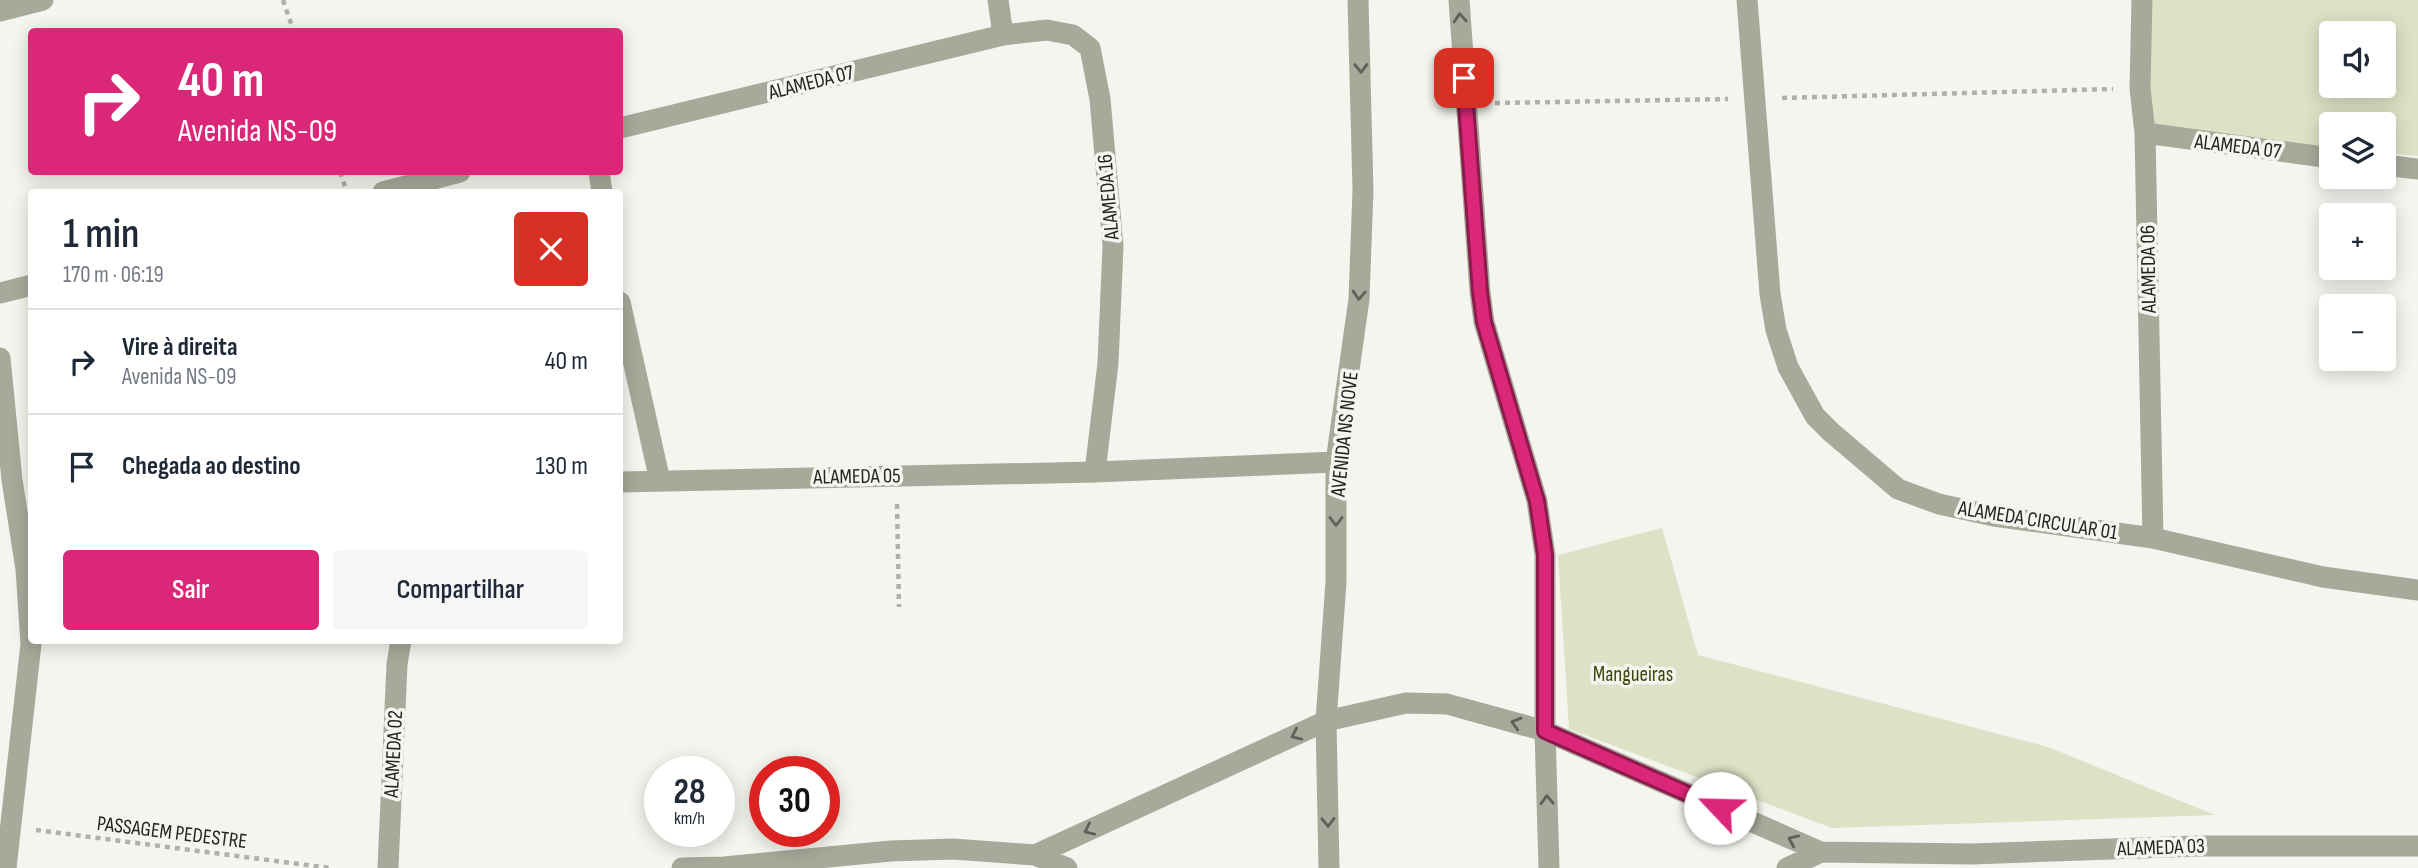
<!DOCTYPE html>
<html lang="pt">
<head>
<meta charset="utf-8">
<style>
	:root { --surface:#fff; --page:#f6f6f7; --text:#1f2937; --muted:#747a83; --line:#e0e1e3; --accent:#db2777 }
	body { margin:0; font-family:"Sofia Sans Condensed",sans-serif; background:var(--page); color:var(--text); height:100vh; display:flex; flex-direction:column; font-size:26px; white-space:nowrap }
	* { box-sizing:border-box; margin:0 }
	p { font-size:23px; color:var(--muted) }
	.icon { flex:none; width:38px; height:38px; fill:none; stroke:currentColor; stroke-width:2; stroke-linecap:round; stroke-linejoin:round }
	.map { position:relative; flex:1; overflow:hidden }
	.sheet { position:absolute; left:28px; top:189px; width:595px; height:455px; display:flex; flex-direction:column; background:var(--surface); border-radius:7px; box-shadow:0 4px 18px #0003 }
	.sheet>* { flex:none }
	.guide { position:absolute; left:28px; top:28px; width:595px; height:147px; border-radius:7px; box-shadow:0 4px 18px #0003; background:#db2777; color:#fff; overflow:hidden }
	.fabs { position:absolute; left:2319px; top:21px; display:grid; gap:14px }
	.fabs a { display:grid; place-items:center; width:77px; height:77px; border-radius:7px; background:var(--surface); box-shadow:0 4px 18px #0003; font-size:35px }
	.speed { position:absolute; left:644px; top:756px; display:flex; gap:14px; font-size:35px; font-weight:700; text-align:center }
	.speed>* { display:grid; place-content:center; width:91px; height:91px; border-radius:50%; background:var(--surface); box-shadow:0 4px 18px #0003; line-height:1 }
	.speed small { font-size:18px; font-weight:400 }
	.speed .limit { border:10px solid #d22; background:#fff; color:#111 }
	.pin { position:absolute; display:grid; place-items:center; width:60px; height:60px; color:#fff; margin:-30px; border-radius:14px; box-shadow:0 4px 10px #0006 }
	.me { position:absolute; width:77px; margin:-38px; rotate:294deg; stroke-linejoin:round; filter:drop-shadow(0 0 5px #0008) }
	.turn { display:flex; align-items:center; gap:24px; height:147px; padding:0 35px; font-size:32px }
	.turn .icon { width:91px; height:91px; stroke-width:2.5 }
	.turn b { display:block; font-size:49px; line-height:60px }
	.round { display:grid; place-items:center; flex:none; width:74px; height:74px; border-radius:7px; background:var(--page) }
	.headline { display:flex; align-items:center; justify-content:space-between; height:119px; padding:0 35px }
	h1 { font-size:42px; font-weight:600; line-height:52px }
	.button { display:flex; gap:14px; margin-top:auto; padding:14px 35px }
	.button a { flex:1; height:80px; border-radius:7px; background:var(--accent); color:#fff; font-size:28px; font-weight:600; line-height:80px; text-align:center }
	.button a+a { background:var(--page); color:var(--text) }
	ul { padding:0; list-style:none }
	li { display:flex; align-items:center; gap:21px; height:105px; padding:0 35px; border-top:2px solid var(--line) }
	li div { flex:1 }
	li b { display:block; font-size:26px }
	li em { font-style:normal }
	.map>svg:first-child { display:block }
	.green { fill:#dde1c5; fill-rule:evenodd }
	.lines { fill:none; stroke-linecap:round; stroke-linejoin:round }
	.path { stroke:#afb0aa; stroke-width:4.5; stroke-dasharray:5 5; stroke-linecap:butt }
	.minor { stroke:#a7a99a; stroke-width:21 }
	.oneway { stroke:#5f6059 }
	.route-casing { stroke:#8e194d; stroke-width:18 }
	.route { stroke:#db2777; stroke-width:12 }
	.labels { text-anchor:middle; stroke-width:7; stroke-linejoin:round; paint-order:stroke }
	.street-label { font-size:21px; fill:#242523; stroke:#f4f5ee }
	.park-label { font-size:21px; fill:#40450a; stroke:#f4f5ee }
</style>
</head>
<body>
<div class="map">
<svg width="2418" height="868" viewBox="0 0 2418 868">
	<rect width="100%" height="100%" fill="#f4f5ee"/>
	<path class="green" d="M2152,0H2418V156L2384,153V124H2331V149L2145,133ZM2331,33H2384V86H2331Z
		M1662,528L1698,655L2048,747L2215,815L1832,828L1569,729L1558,555Z"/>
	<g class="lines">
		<path class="path" d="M283,0L294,32
			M1782,98L2113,89
			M1495,103L1728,99
			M340,172L347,192
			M897,504L899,607
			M36,830L330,868"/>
		<path class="minor" d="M998,0L1003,35
			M1459,0L1480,292L1484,322L1537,501L1545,555V731L1549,868
			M1747,0L1770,294L1776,330L1788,367L1815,416L1831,432L1898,489L1939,504L1994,516L2153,538L2323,577L2418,590
			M2142,0L2140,88L2145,133L2153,538
			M0,11L43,0
			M620,128L1003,35L1047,30L1073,35L1090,48L1100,99L1113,246L1108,363L1095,472
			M2145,133L2331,158
			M2384,165L2418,169
			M599,172L602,192
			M383,192L460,172
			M0,293L32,285
			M620,302L660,481
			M0,358L12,480L26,569L31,644L6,868
			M620,482L1095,472L1336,462
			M1821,852L1972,854L2197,846H2418
			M1035,855L1326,721L1406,703L1447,704L1545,731L1821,852L1787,868
			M388,868L397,664L401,640
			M682,868L724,867L891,851L953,849L1035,855L1067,868
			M1329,868L1326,721L1336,582V462L1359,299L1363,190L1358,0"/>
	</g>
	<defs><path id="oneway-chevron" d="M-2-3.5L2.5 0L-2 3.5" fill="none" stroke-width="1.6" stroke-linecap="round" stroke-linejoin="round" transform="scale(1.75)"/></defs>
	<g class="oneway">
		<use href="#oneway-chevron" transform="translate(1460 18) rotate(-94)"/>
		<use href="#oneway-chevron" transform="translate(1361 68) rotate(89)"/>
		<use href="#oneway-chevron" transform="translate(1359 295) rotate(94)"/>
		<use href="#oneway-chevron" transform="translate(1336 521) rotate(90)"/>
		<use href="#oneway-chevron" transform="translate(1516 723) rotate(-164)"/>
		<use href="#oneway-chevron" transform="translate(1296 735) rotate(155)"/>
		<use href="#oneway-chevron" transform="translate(1547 800) rotate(-92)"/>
		<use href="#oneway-chevron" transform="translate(1328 822) rotate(89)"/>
		<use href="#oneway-chevron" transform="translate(1089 830) rotate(155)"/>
		<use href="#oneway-chevron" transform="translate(1793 840) rotate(-156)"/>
	</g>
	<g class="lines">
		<defs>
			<path id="route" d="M1464,78L1480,292L1484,322L1537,501L1545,555V731L1720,808"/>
		</defs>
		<use href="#route" class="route-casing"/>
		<use href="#route" class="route"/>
	</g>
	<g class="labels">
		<g class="street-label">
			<text transform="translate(811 82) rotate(-14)" y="7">ALAMEDA 07</text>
			<text transform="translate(2238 146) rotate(7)" y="7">ALAMEDA 07</text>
			<text transform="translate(1108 197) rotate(-95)" y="7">ALAMEDA 16</text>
			<text transform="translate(2148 269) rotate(-91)" y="7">ALAMEDA 06</text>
			<text transform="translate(1344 434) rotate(-84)" y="7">AVENIDA NS NOVE</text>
			<text transform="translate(857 476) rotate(-1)" y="7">ALAMEDA 05</text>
			<text transform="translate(2038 520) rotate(9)" y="7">ALAMEDA CIRCULAR 01</text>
			<text transform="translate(393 754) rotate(-87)" y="7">ALAMEDA 02</text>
			<text transform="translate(172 832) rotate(7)" y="7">PASSAGEM PEDESTRE</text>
			<text transform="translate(2161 847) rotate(-2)" y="7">ALAMEDA 03</text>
		</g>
		<g class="park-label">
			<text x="1633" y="681">Mangueiras</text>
		</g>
	</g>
</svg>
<div class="fabs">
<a><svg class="icon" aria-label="sound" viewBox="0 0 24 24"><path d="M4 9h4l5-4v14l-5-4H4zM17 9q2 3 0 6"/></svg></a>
<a><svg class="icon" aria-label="layers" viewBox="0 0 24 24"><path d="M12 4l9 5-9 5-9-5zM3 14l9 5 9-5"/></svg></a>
<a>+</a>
<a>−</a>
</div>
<div class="speed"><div>28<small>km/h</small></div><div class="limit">30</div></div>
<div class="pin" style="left:1464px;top:78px;background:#d93025"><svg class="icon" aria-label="arrive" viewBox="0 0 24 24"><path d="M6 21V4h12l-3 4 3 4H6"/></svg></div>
<svg class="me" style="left:1720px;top:808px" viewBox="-20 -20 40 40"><circle r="19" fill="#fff"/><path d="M0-13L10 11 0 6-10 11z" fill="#db2777"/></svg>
<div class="guide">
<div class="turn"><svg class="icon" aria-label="right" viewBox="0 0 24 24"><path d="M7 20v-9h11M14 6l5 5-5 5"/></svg><div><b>40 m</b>Avenida NS-09</div></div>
</div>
<section class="sheet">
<div class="headline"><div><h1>1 min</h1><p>170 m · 06:19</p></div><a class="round" style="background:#d93025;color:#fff"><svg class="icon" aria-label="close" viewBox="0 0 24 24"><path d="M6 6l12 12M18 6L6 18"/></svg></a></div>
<ul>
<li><svg class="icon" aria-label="right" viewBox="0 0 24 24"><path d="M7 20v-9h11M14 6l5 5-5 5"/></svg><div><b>Vire à direita</b><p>Avenida NS-09</p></div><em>40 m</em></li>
<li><svg class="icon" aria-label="arrive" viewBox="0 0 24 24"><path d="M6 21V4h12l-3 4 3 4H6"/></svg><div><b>Chegada ao destino</b></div><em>130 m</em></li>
</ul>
<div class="button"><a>Sair</a><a>Compartilhar</a></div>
</section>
</div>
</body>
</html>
